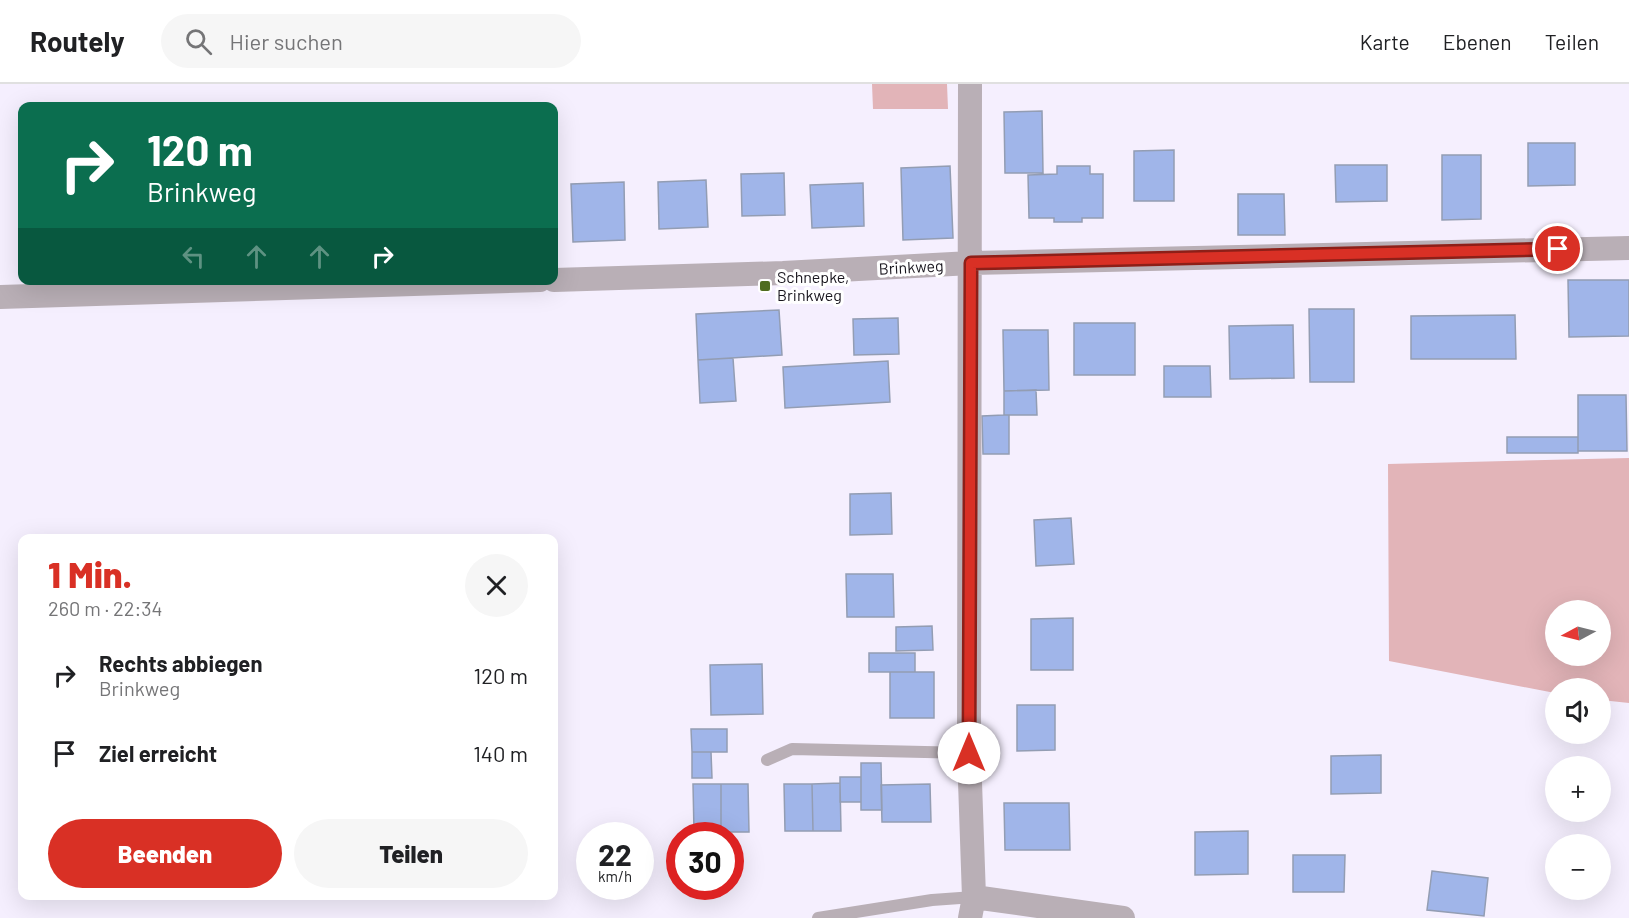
<!DOCTYPE html>
<html lang="de">
<head>
<meta charset="utf-8">
<style>
	:root { --surface:#fff; --page:#f6f6f6; --text:#202124; --muted:#757577; --line:#e0e0e0; --accent:#d93025 }
	body { margin:0; font-family:Barlow,sans-serif; background:var(--page); color:var(--text); height:100vh; display:flex; flex-direction:column; font-size:22px; white-space:nowrap }
	* { box-sizing:border-box; margin:0 }
	p { font-size:20px; color:var(--muted) }
	.icon { flex:none; width:33px; height:33px; fill:none; stroke:currentColor; stroke-width:2; stroke-linecap:round; stroke-linejoin:round }
	.map { position:relative; flex:1; overflow:hidden }
	.details { position:absolute; left:18px; top:450px; width:540px; height:366px; display:flex; flex-direction:column; background:var(--surface); border-radius:12px; box-shadow:0 6px 24px #0002 }
	.details>* { flex:none }
	.guide { position:absolute; left:18px; top:18px; width:540px; height:183px; border-radius:12px; box-shadow:0 6px 24px #0002; background:#0b6e4f; color:#fff; overflow:hidden }
	.needle { width:39px; rotate:263deg }
	.controls { position:absolute; left:1545px; top:516px; display:grid; gap:12px }
	.controls a { display:grid; place-items:center; width:66px; height:66px; border-radius:50%; background:var(--surface); box-shadow:0 6px 24px #0002; font-size:30px }
	.speed { position:absolute; left:576px; top:738px; display:flex; gap:12px; font-size:30px; font-weight:700; text-align:center }
	.speed>* { display:grid; place-content:center; width:78px; height:78px; border-radius:50%; background:var(--surface); box-shadow:0 6px 24px #0002; line-height:1 }
	.speed small { font-size:15px; font-weight:400 }
	.speed .limit { border:9px solid #d22; background:#fff; color:#111 }
	.pin { position:absolute; display:grid; place-items:center; width:51px; height:51px; color:#fff; margin:-26px; border:3px solid #fff; border-radius:50%; box-shadow:0 2px 6px #0007 }
	.me { position:absolute; width:66px; margin:-33px; rotate:0deg; stroke-linejoin:round; filter:drop-shadow(0 0 4px #0008) }
	.turn { display:flex; align-items:center; gap:21px; height:126px; padding:0 30px; font-size:27px }
	.turn .icon { width:78px; height:78px; stroke-width:2.5 }
	.turn b { display:block; font-size:42px; line-height:51px }
	.lanes { display:flex; align-items:center; height:57px; padding:0 30px; background:#0003; justify-content:center; gap:30px; direction:ltr }
	.lanes .off { opacity:.35 }
	.round { display:grid; place-items:center; flex:none; width:63px; height:63px; border-radius:32px; background:var(--page) }
	.headline { display:flex; align-items:center; justify-content:space-between; height:102px; padding:0 30px }
	h1 { font-size:36px; font-weight:800; line-height:45px; color:var(--accent) }
	.action { display:flex; gap:12px; margin-top:auto; padding:12px 30px }
	.action a { flex:1; height:69px; border-radius:36px; background:var(--accent); color:#fff; font-size:24px; font-weight:800; line-height:69px; text-align:center }
	.action a+a { background:var(--page); color:var(--text) }
	ul { padding:0; list-style:none }
	li { display:flex; align-items:center; gap:18px; height:78px; padding:0 30px }
	li div { flex:1 }
	li b { display:block; font-size:22px }
	li em { font-style:normal }
	header { display:flex; align-items:center; gap:36px; box-sizing:border-box; height:84px; padding:0 30px; background:var(--surface); border-bottom:2px solid var(--line) }
	header strong { font-size:28px }
	nav { display:flex; gap:33px; margin-inline-start:auto; font-size:21px }
	.search { width:420px; height:54px; background:var(--page); display:flex; align-items:center; gap:15px; box-sizing:border-box; padding:0 21px; border-radius:33px; color:var(--muted); font-size:22px }
	.map>svg:first-child { display:block }
	.green { fill:#e2b4b8; fill-rule:evenodd }
	.building { fill:#a0b5e9; stroke:#939db3; stroke-width:1.5 }
	.lines { fill:none; stroke-linecap:round; stroke-linejoin:round }
	.service { stroke:#b9afb6; stroke-width:12 }
	.minor { stroke:#b9afb6; stroke-width:24 }
	.route-casing { stroke:#8d1f18; stroke-width:15 }
	.route { stroke:#d93025; stroke-width:10 }
	.poi-dot { fill:#4f6c1f; stroke:#fff; stroke-width:2 }
	.labels { text-anchor:middle; stroke-width:6; stroke-linejoin:round; paint-order:stroke }
	.street-label { font-size:16px; fill:#18151d; stroke:#fff }
	.poi-label { font-size:16px; fill:#18151d; stroke:#fff; text-anchor:start }
</style>
</head>
<body>
<header>
<strong>Routely</strong>
<div class="search"><svg class="icon" aria-label="search" viewBox="0 0 24 24"><circle cx="10" cy="10" r="6"/><path d="M15 15l6 6"/></svg>Hier suchen</div>
<nav><a>Karte</a><a>Ebenen</a><a>Teilen</a></nav>
</header>
<div class="map">
<svg width="1629" height="834" viewBox="0 0 1629 834">
	<rect width="100%" height="100%" fill="#f5effe"/>
	<path class="green" d="M872,0H947L948,25H873Z
		M1629,374V619L1601,616L1600,604H1556L1555,609L1389,577L1388,380ZM1556,526H1600V572H1556Z"/>
	<path class="building" d="M1042,27L1043,89H1005L1004,28Z
		M1528,59H1575V101L1528,102Z
		M1174,66V117H1134V67Z
		M1442,71H1481V135L1442,136Z
		M1335,81H1387V117L1336,118Z
		M950,82L953,154L903,156L901,84Z
		M1057,82H1090V90H1103V134H1082V138H1054V134H1029L1028,91L1057,90Z
		M784,89L785,131L742,132L741,90Z
		M706,96L708,143L659,145L658,98Z
		M624,98L625,156L573,158L571,100Z
		M863,99L864,142L812,144L810,101Z
		M1238,110H1284L1285,151H1238Z
		M1568,196H1629V252L1569,253Z
		M1309,225H1354V298H1310Z
		M779,226L782,271L698,276L696,230Z
		M1515,231L1516,275H1411V232Z
		M898,234L899,270L854,271L853,235Z
		M1074,239H1135V291H1074Z
		M1293,241L1294,294L1230,295L1229,242Z
		M1003,246H1048L1049,306L1004,307Z
		M733,274L736,317L700,319L698,276Z
		M888,277L890,318L785,324L783,283Z
		M1164,282H1210L1211,313H1164Z
		M1036,306L1037,331H1004V307Z
		M1578,311H1626L1627,367H1578Z
		M1004,331H1009V370H983L982,332Z
		M1507,353H1578V369H1507Z
		M891,409L892,450L850,451V410Z
		M1071,434L1074,480L1036,482L1034,436Z
		M846,490H893L894,533H847Z
		M1073,534V586H1031V535Z
		M932,542L933,566L896,567V543Z
		M869,569H915V588H869Z
		M762,580L763,630L711,631L710,581Z
		M890,588H934V634H890Z
		M1017,621H1055V666L1017,667Z
		M691,645H727V668H692Z
		M692,668H711L712,694H692Z
		M1381,671V709L1331,710V672Z
		M861,679H881L882,726H861Z
		M840,693H861V718H840Z
		M840,699L841,747H813L812,700Z
		M693,700H721V748H694Z
		M721,700H748L749,748H721Z
		M784,700H812L813,747H785Z
		M930,700L931,738H882L881,701Z
		M1004,719H1069L1070,766H1005Z
		M1248,747V790L1195,791V748Z
		M1293,771H1345L1344,808H1293Z
		M1432,787L1488,794L1484,832L1427,826Z"/>
	<g class="lines">
		<path class="service" d="M767,676L792,665L969,669
			M818,834L932,816L974,813"/>
		<path class="minor" d="M554,196L783,189L971,179L1629,164
			M0,213L540,196
			M974,813L1123,834
			M970,834L974,813L969,669L970,0"/>
	</g>
	<g class="lines">
		<defs>
			<path id="route" d="M969,669L971,179L1558,165"/>
		</defs>
		<use href="#route" class="route-casing"/>
		<use href="#route" class="route"/>
	</g>
	<rect class="poi-dot" x="759" y="196" width="12" height="12" rx="3"/>
	<g class="labels">
		<g class="street-label">
			<text transform="translate(911 183) rotate(-3)" y="6">Brinkweg</text>
		</g>
		<g class="poi-label">
			<text x="777" y="199">Schnepke,<tspan x="777" dy="18">Brinkweg</tspan></text>
		</g>
	</g>
</svg>
<div class="controls">
<a><svg class="needle" viewBox="-14 -14 28 28"><path d="M0-13l5 13h-10z" fill="#e53935"/><path d="M0 13l5-13h-10z" fill="#757577"/></svg></a>
<a><svg class="icon" aria-label="sound" viewBox="0 0 24 24"><path d="M4 9h4l5-4v14l-5-4H4zM17 9q2 3 0 6"/></svg></a>
<a>+</a>
<a>−</a>
</div>
<div class="speed"><div>22<small>km/h</small></div><div class="limit">30</div></div>
<div class="pin" style="left:1558px;top:165px;background:#d93025"><svg class="icon" aria-label="arrive" viewBox="0 0 24 24"><path d="M6 21V4h12l-3 4 3 4H6"/></svg></div>
<svg class="me" style="left:969px;top:669px" viewBox="-20 -20 40 40"><circle r="19" fill="#fff"/><path d="M0-13L10 11 0 6-10 11z" fill="#d93025"/></svg>
<div class="guide">
<div class="turn"><svg class="icon" aria-label="right" viewBox="0 0 24 24"><path d="M7 20v-9h11M14 6l5 5-5 5"/></svg><div><b>120 m</b>Brinkweg</div></div>
<div class="lanes"><svg class="icon off" aria-label="left" viewBox="0 0 24 24"><path d="M17 20v-9H6M10 6l-5 5 5 5"/></svg><svg class="icon off" aria-label="ahead" viewBox="0 0 24 24"><path d="M12 20V5M6 11l6-6 6 6"/></svg><svg class="icon off" aria-label="ahead" viewBox="0 0 24 24"><path d="M12 20V5M6 11l6-6 6 6"/></svg><svg class="icon" aria-label="right" viewBox="0 0 24 24"><path d="M7 20v-9h11M14 6l5 5-5 5"/></svg></div>
</div>
<section class="details">
<div class="headline"><div><h1>1 Min.</h1><p>260 m · 22:34</p></div><a class="round"><svg class="icon" aria-label="close" viewBox="0 0 24 24"><path d="M6 6l12 12M18 6L6 18"/></svg></a></div>
<ul>
<li><svg class="icon" aria-label="right" viewBox="0 0 24 24"><path d="M7 20v-9h11M14 6l5 5-5 5"/></svg><div><b>Rechts abbiegen</b><p>Brinkweg</p></div><em>120 m</em></li>
<li><svg class="icon" aria-label="arrive" viewBox="0 0 24 24"><path d="M6 21V4h12l-3 4 3 4H6"/></svg><div><b>Ziel erreicht</b></div><em>140 m</em></li>
</ul>
<div class="action"><a>Beenden</a><a>Teilen</a></div>
</section>
</div>
</body>
</html>
